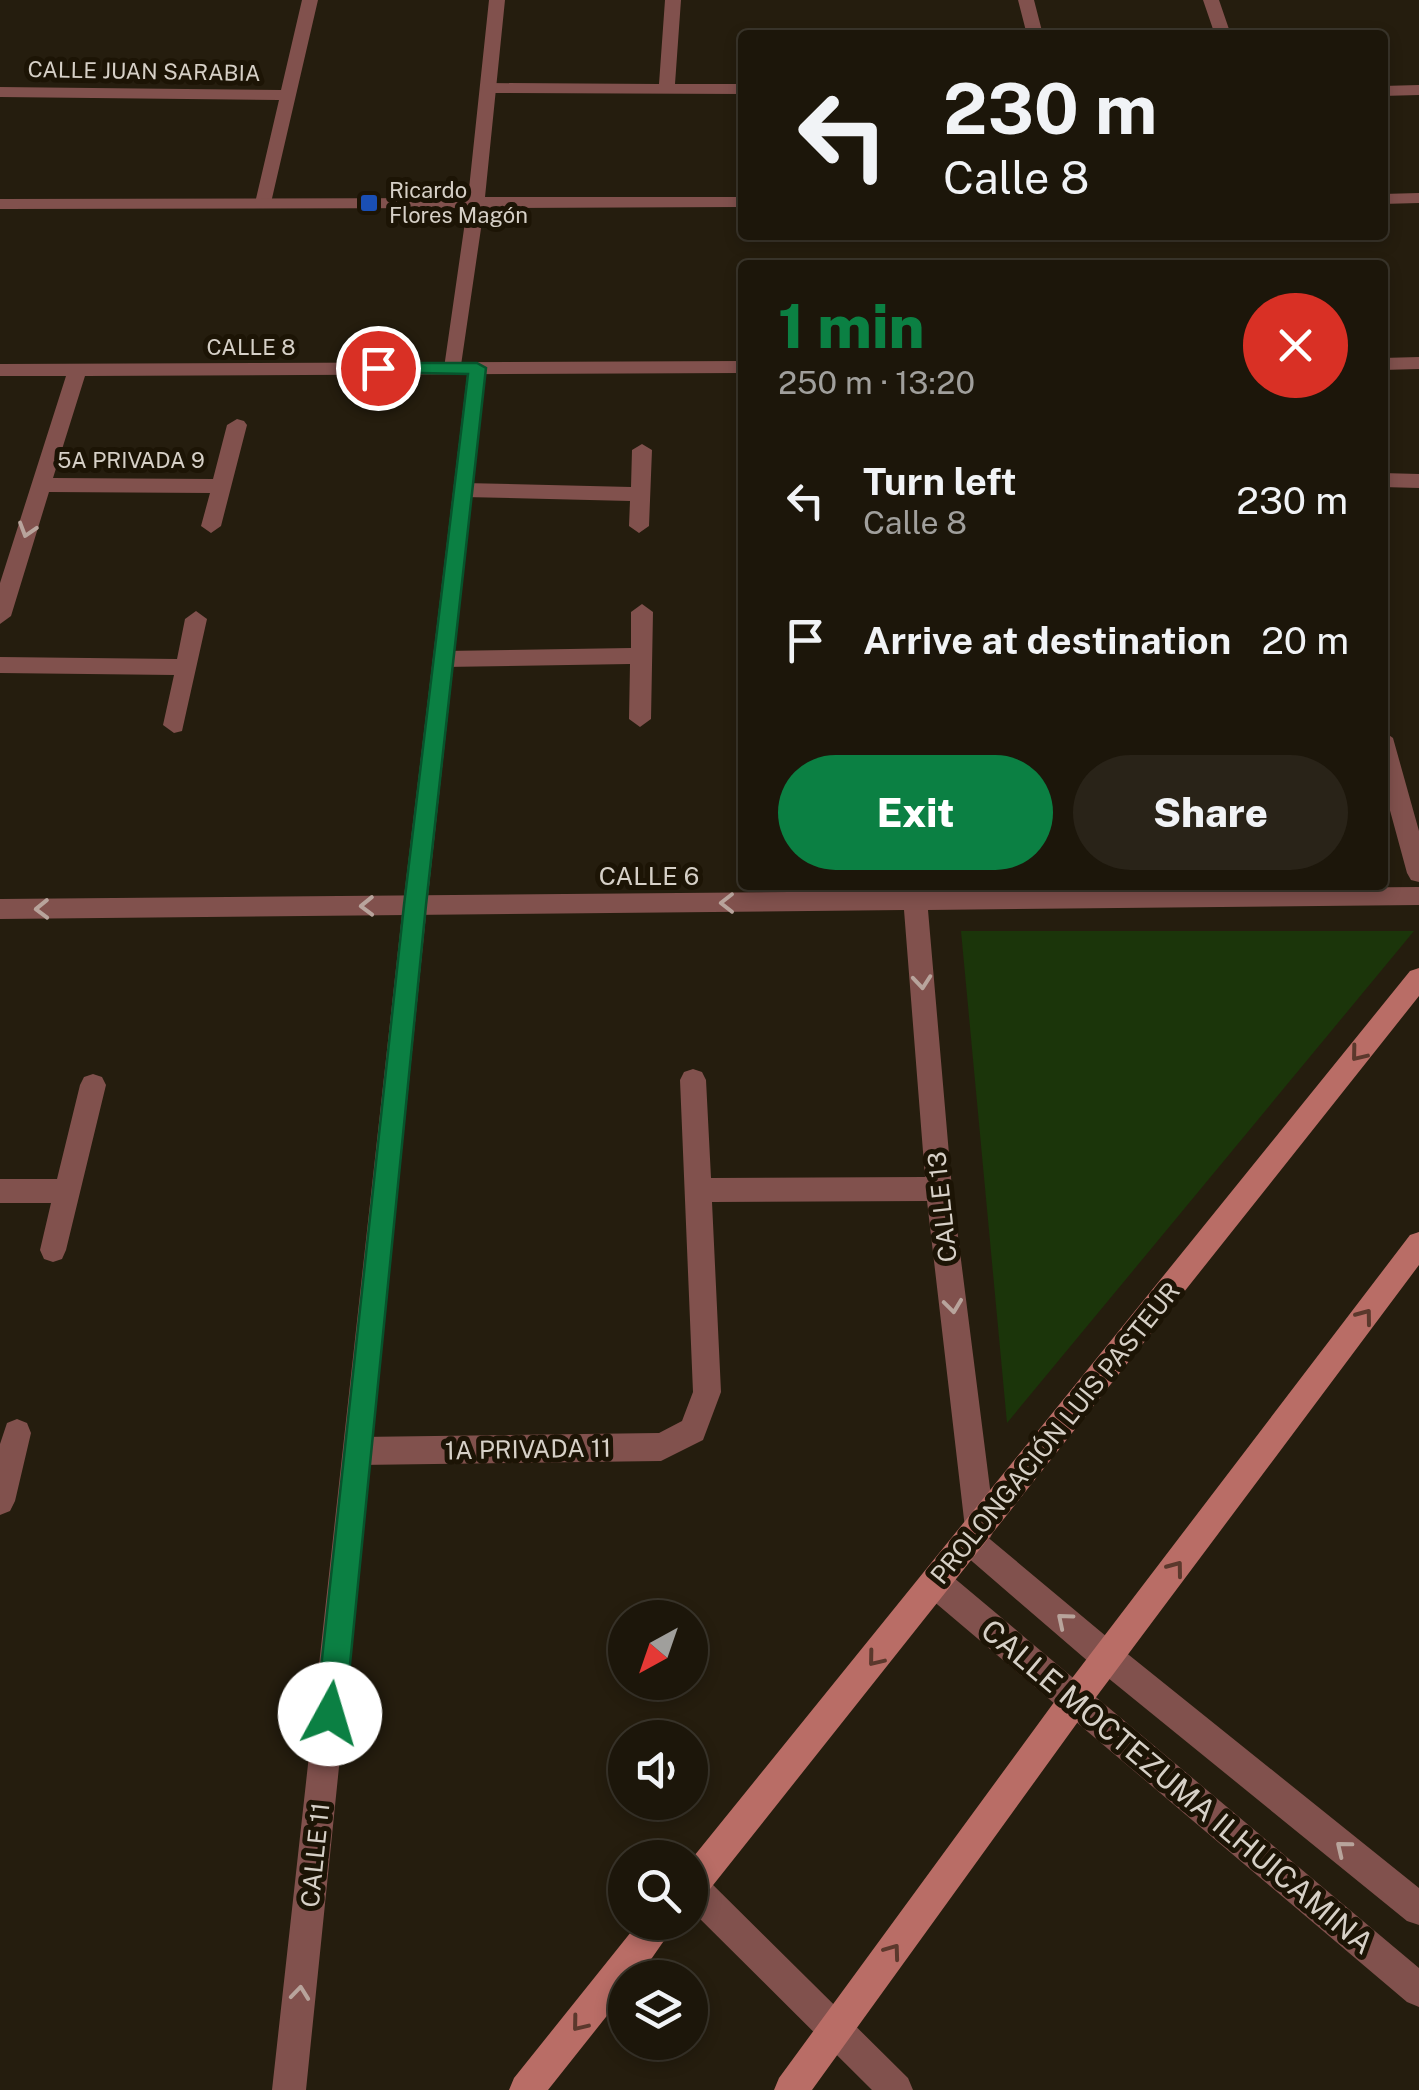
<!DOCTYPE html>
<html lang="en">
<head>
<meta charset="utf-8">
<style>
	:root { --surface:#1c160a; --page:#292318; --text:#f1f3f6; --muted:#a09f9c; --line:#3a352b; --accent:#0b8043 }
	body { margin:0; font-family:"Public Sans",sans-serif; background:var(--page); color:var(--text); height:100vh; display:flex; flex-direction:column; font-size:38px; white-space:nowrap }
	* { box-sizing:border-box; margin:0 }
	p { font-size:32px; color:var(--muted) }
	.icon { flex:none; width:55px; height:55px; fill:none; stroke:currentColor; stroke-width:2; stroke-linecap:round; stroke-linejoin:round }
	.map { position:relative; flex:1; overflow:hidden }
	.details { position:absolute; left:738px; top:260px; width:650px; height:630px; display:flex; flex-direction:column; background:var(--surface); border-radius:10px; box-shadow:0 5px 15px #0003,0 0 0 2px var(--line) }
	.details>* { flex:none }
	.banner { position:absolute; left:738px; top:30px; width:650px; height:210px; border-radius:10px; box-shadow:0 5px 15px #0003,0 0 0 2px var(--line); background:#1c160a; color:var(--text); overflow:hidden }
	.needle { width:65px; rotate:220deg }
	.fabs { position:absolute; left:608px; top:1600px; display:grid; gap:20px }
	.fabs a { display:grid; place-items:center; width:100px; height:100px; border-radius:50%; background:var(--surface); box-shadow:0 5px 15px #0003,0 0 0 2px var(--line); font-size:50px }
	.pin { position:absolute; display:grid; place-items:center; width:85px; height:85px; color:#fff; margin:-42px; border:5px solid #fff; border-radius:50%; box-shadow:0 2px 10px #0007 }
	.me { position:absolute; width:110px; margin:-55px; rotate:6deg; stroke-linejoin:round; filter:drop-shadow(0 0 8px #0008) }
	.turn { display:flex; align-items:center; gap:35px; height:210px; padding:0 40px; font-size:45px }
	.turn .icon { width:130px; height:130px; stroke-width:2.5 }
	.turn b { display:block; font-size:70px; line-height:85px }
	.round { display:grid; place-items:center; flex:none; width:105px; height:105px; border-radius:52px; background:var(--page) }
	.overview { display:flex; align-items:center; justify-content:space-between; height:170px; padding:0 40px }
	h1 { font-size:60px; font-weight:800; line-height:75px; color:var(--accent) }
	.cta { display:flex; gap:20px; margin-top:auto; padding:20px 40px }
	.cta a { flex:1; height:115px; border-radius:60px; background:var(--accent); color:#fff; font-size:40px; font-weight:800; line-height:115px; text-align:center }
	.cta a+a { background:var(--page); color:var(--text) }
	ul { padding:0; list-style:none }
	li { display:flex; align-items:center; gap:30px; height:140px; padding:0 40px }
	li div { flex:1 }
	li b { display:block; font-size:38px }
	li em { font-style:normal }
	.map>svg:first-child { display:block }
	.green { fill:#1b350a }
	.lines { fill:none; stroke-linecap:round; stroke-linejoin:round }
	.minor { fill:#81514d; fill-rule:evenodd }
	.tertiary { fill:#81514d; fill-rule:evenodd }
	.secondary { fill:#b96d66; fill-rule:evenodd }
	.oneway { stroke:#b8a49c }
	.oneway2 { stroke:#5b382c }
	.route { fill:#0b8043; stroke:#07532c; stroke-width:2.5 }
	.transit-dot { fill:#1a4fb4; stroke:#1c1405; stroke-width:4 }
	.labels { text-anchor:middle; stroke-width:10; stroke-linejoin:round; paint-order:stroke }
	.far-street-label { font-size:22px; fill:#d6d0c7; stroke:#1c1405 }
	.far-poi-label { font-size:22px; fill:#d6d0c7; stroke:#1c1405; text-anchor:start }
	.street-label { font-size:25px; fill:#d6d0c7; stroke:#1c1405 }
	.near-street-label { font-size:30px; fill:#d6d0c7; stroke:#1c1405 }
</style>
</head>
<body>
<div class="map">
<svg width="1419" height="2090" viewBox="0 0 1419 2090">
	<rect width="100%" height="100%" fill="#251d0e"/>
	<path class="green" d="M961,931H1414L1007,1423Z"/>
	<g class="lines">
		<path class="minor" d="M302,0H318L270,207L255,203L279,100L0,97V87L281,90Z
			M665,0H681L675,84H742V94L488,93L480,88L488,83L659,84Z
			M1018,0H1034L1043,35H1027Z
			M1203,0H1219L1231,35H1215Z
			M1419,85V95L1382,96V86Z
			M1419,357V369L1382,370V358Z
			M742,361V373L85,376L53,478L213,479L227,425L237,419L244,421L247,425L221,526L211,533L201,526L210,493L49,492L11,616L0,624V583L66,376H0V364Z
			M642,444L652,450L649,526L639,533L629,526L630,501L464,497L454,490L464,483L631,487L632,450Z
			M1382,473L1419,474V488L1382,487Z
			M642,604L653,612L651,719L640,727L629,719L630,664L444,667L433,659L444,651L631,648V612Z
			M196,611L207,619L182,731L174,733L163,725L174,675L0,673V657L177,659L185,619Z
			M1382,730L1393,738L1419,831V882L1411,880L1407,873L1382,781Z
			M902,885H926V891L1419,887V905L928,910L952,1189L995,1528L990,1538L980,1543L970,1538L965,1528L927,1201L712,1202L721,1392L703,1440L661,1461L359,1465L349,1461L345,1451L349,1441L359,1437L659,1433L682,1421L693,1392L680,1080L684,1072L693,1069L702,1072L706,1080L711,1178L925,1177L904,910L0,919V899L903,891Z
			M93,1074L102,1077L106,1085L66,1250L62,1259L53,1262L44,1259L40,1250L51,1203H0V1179H57L80,1085L84,1077Z
			M17,1419L27,1423L31,1433L15,1501L10,1511L0,1515V1444L7,1423Z
			M690,1870L702,1874L908,2078L913,2090H872L690,1909Z"/>
		<path class="tertiary" d="M489,0H505L485,197H742V207L484,208L460,372L453,374L444,368L467,208L0,209V199L468,198Z
			M1419,193V203L1382,204V194Z
			M477,362L486,368L427,905L306,2090H272L403,905L468,368Z
			M969,1525L979,1530L1119,1647L1419,1888V1925L1407,1921L1097,1669L959,1550L954,1540L959,1530Z
			M936,1568L947,1572L1419,1968V2007L1407,2002L925,1594L921,1583L925,1572Z"/>
		<path class="secondary" d="M1419,968V996L702,1899L690,1903V1861L1410,971Z
			M1419,1232V1265L1085,1712L812,2090H774L779,2078L1063,1690L1410,1235Z
			M639,1922H677L638,1978H625V1993L548,2090H509L514,2078Z"/>
	</g>
	<defs><path id="oneway-chevron" d="M-2-3.5L2.5 0L-2 3.5" fill="none" stroke-width="1.6" stroke-linecap="round" stroke-linejoin="round" transform="scale(2.5)"/></defs>
	<g class="oneway">
		<use href="#oneway-chevron" transform="translate(27 530) rotate(107)"/>
		<use href="#oneway-chevron" transform="translate(727 903) rotate(180)"/>
		<use href="#oneway-chevron" transform="translate(367 906) rotate(179)"/>
		<use href="#oneway-chevron" transform="translate(42 909) rotate(179)"/>
		<use href="#oneway-chevron" transform="translate(922 982) rotate(85)"/>
		<use href="#oneway-chevron" transform="translate(953 1306) rotate(83)"/>
		<use href="#oneway-chevron" transform="translate(1064 1620) rotate(-140)"/>
		<use href="#oneway-chevron" transform="translate(1343 1848) rotate(-141)"/>
		<use href="#oneway-chevron" transform="translate(300 1993) rotate(-84)"/>
	</g>
	<g class="oneway2">
		<use href="#oneway-chevron" transform="translate(1358 1054) rotate(129)"/>
		<use href="#oneway-chevron" transform="translate(1365 1316) rotate(-53)"/>
		<use href="#oneway-chevron" transform="translate(1176 1568) rotate(-53)"/>
		<use href="#oneway-chevron" transform="translate(875 1659) rotate(129)"/>
		<use href="#oneway-chevron" transform="translate(893 1951) rotate(-54)"/>
		<use href="#oneway-chevron" transform="translate(579 2024) rotate(129)"/>
	</g>
	<path class="route" d="M378,363H477L486,368L426,905L345,1714L341,1724L330,1728L320,1724L316,1714L404,905L468,374L372,372L369,368Z"/>
	<rect class="transit-dot" x="359" y="193" width="20" height="20" rx="5"/>
	<g class="labels">
		<g class="far-street-label">
			<text transform="translate(144 71) rotate(1)" y="8">CALLE JUAN SARABIA</text>
			<text x="251" y="355">CALLE 8</text>
			<text x="131" y="468">5A PRIVADA 9</text>
		</g>
		<g class="far-poi-label">
			<text x="389" y="198">Ricardo<tspan x="389" dy="25">Flores Magón</tspan></text>
		</g>
		<g class="street-label">
			<text x="649" y="885">CALLE 6</text>
			<text transform="translate(942 1207) rotate(-96)" y="9">CALLE 13</text>
			<text transform="translate(1055 1433) rotate(-51)" y="9">PROLONGACIÓN LUIS PASTEUR</text>
			<text transform="translate(528 1449) rotate(-1)" y="9">1A PRIVADA 11</text>
			<text transform="translate(315 1855) rotate(-84)" y="9">CALLE 11</text>
		</g>
		<g class="near-street-label">
			<text transform="translate(1177 1787) rotate(40)" y="10">CALLE MOCTEZUMA ILHUICAMINA</text>
		</g>
	</g>
</svg>
<div class="fabs">
<a><svg class="needle" viewBox="-14 -14 28 28"><path d="M0-13l5 13h-10z" fill="#e53935"/><path d="M0 13l5-13h-10z" fill="#a09f9c"/></svg></a>
<a><svg class="icon" aria-label="sound" viewBox="0 0 24 24"><path d="M4 9h4l5-4v14l-5-4H4zM17 9q2 3 0 6"/></svg></a>
<a><svg class="icon" aria-label="search" viewBox="0 0 24 24"><circle cx="10" cy="10" r="6"/><path d="M15 15l6 6"/></svg></a>
<a><svg class="icon" aria-label="layers" viewBox="0 0 24 24"><path d="M12 4l9 5-9 5-9-5zM3 14l9 5 9-5"/></svg></a>
</div>
<div class="pin" style="left:378px;top:368px;background:#d93025"><svg class="icon" aria-label="arrive" viewBox="0 0 24 24"><path d="M6 21V4h12l-3 4 3 4H6"/></svg></div>
<svg class="me" style="left:330px;top:1714px" viewBox="-20 -20 40 40"><circle r="19" fill="#fff"/><path d="M0-13L10 11 0 6-10 11z" fill="#0b8043"/></svg>
<div class="banner">
<div class="turn"><svg class="icon" aria-label="left" viewBox="0 0 24 24"><path d="M17 20v-9H6M10 6l-5 5 5 5"/></svg><div><b>230 m</b>Calle 8</div></div>
</div>
<section class="details">
<div class="overview"><div><h1>1 min</h1><p>250 m · 13:20</p></div><a class="round" style="background:#d93025;color:#fff"><svg class="icon" aria-label="close" viewBox="0 0 24 24"><path d="M6 6l12 12M18 6L6 18"/></svg></a></div>
<ul>
<li><svg class="icon" aria-label="left" viewBox="0 0 24 24"><path d="M17 20v-9H6M10 6l-5 5 5 5"/></svg><div><b>Turn left</b><p>Calle 8</p></div><em>230 m</em></li>
<li><svg class="icon" aria-label="arrive" viewBox="0 0 24 24"><path d="M6 21V4h12l-3 4 3 4H6"/></svg><div><b>Arrive at destination</b></div><em>20 m</em></li>
</ul>
<div class="cta"><a>Exit</a><a>Share</a></div>
</section>
</div>
</body>
</html>
